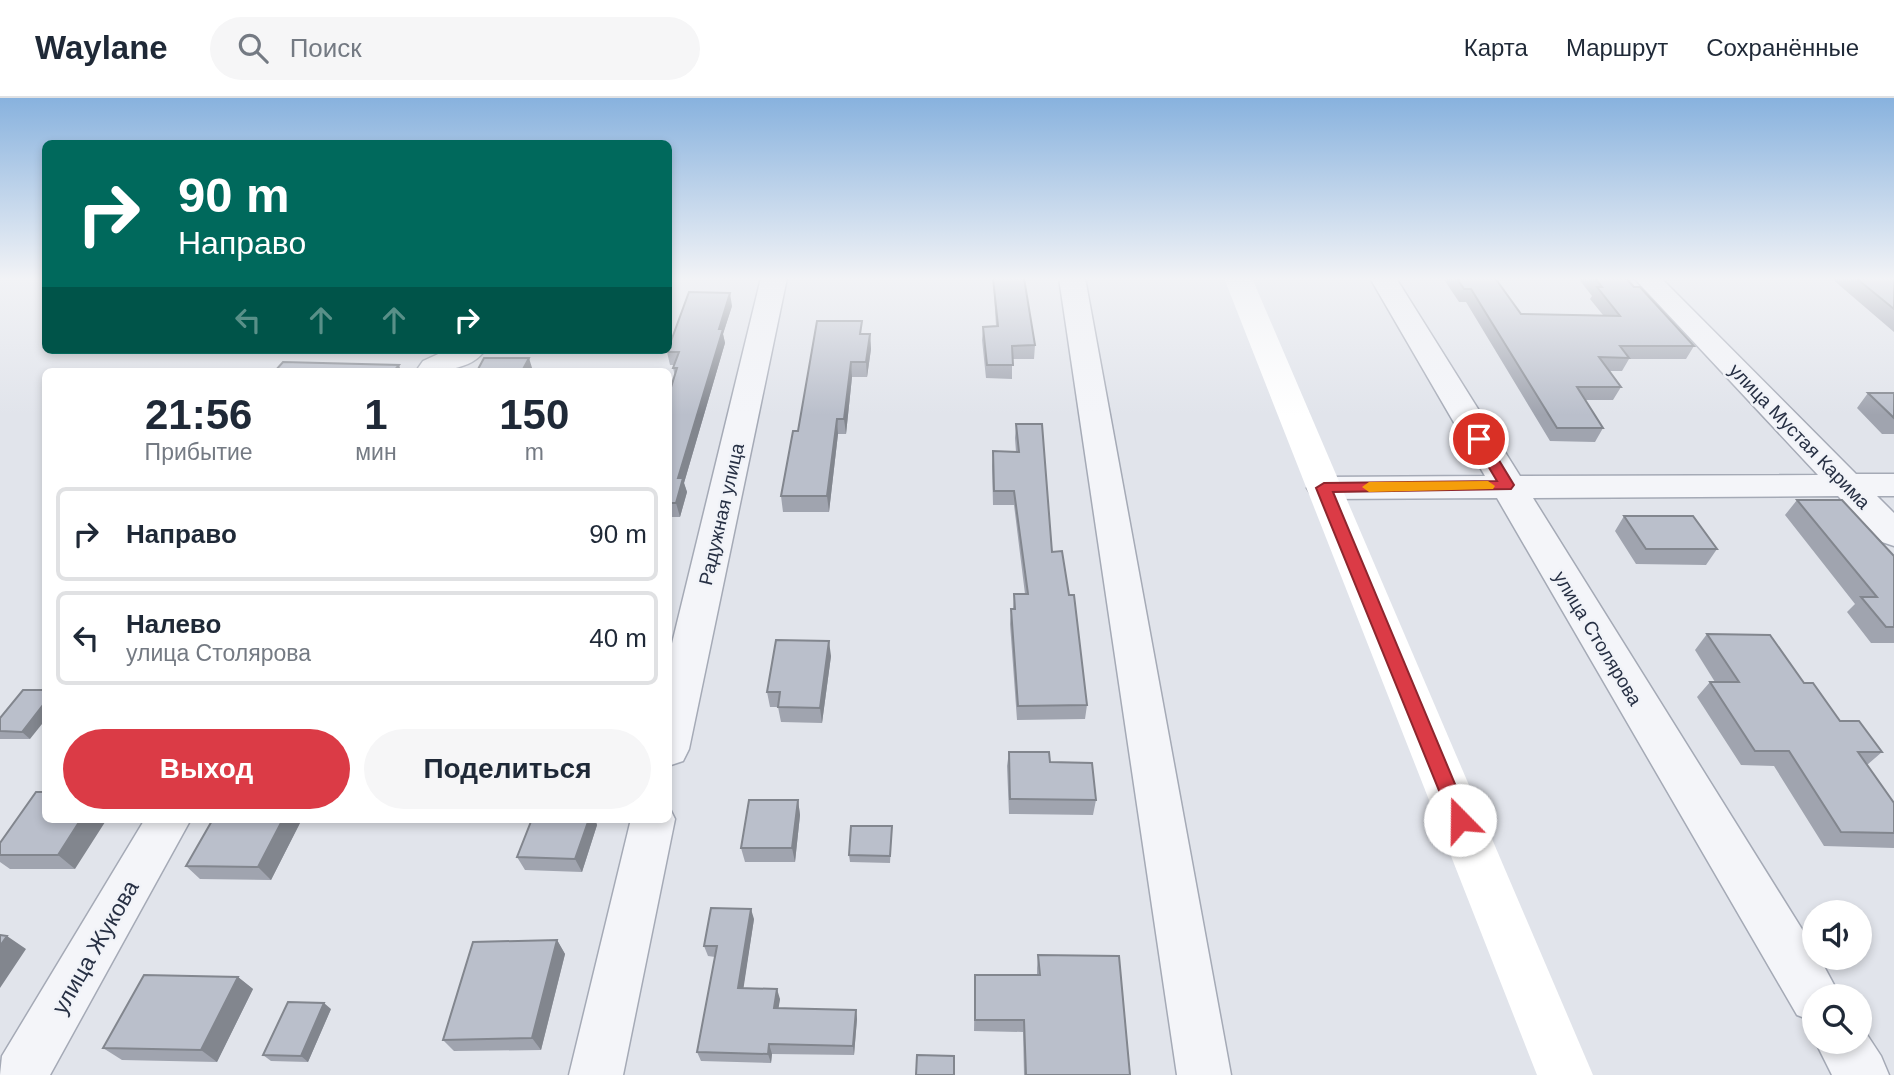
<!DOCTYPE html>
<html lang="ru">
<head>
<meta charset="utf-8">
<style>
	:root { --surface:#fff; --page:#f6f6f7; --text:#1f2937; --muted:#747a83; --line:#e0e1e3; --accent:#db3b46 }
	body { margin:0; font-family:Arial,sans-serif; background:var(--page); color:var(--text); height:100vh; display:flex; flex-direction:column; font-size:26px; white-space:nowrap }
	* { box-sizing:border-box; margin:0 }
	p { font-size:23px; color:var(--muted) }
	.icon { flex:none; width:38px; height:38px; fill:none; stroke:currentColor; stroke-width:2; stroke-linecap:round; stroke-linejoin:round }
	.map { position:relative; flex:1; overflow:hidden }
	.sheet { position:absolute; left:42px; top:270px; width:630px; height:455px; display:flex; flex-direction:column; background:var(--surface); border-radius:10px; box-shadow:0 4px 10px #0003 }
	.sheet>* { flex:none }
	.top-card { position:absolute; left:42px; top:42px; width:630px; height:214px; border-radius:10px; box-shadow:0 4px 10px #0003; background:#00695c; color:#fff; overflow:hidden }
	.buttons { position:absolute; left:1802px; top:802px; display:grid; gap:14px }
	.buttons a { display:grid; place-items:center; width:70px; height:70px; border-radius:50%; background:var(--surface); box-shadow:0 4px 10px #0003; font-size:35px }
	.pin { position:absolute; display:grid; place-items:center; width:60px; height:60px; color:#fff; margin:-30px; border:4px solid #fff; border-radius:50%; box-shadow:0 2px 7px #0007 }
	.me { position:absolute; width:77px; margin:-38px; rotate:338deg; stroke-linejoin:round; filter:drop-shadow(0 0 5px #0008) }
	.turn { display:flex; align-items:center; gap:24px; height:147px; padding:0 21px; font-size:32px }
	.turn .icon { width:91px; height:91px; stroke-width:2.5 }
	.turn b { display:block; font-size:49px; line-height:60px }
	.lanes { display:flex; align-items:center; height:66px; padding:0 21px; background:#0003; justify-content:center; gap:35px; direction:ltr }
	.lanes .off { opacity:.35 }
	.eta { display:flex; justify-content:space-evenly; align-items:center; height:119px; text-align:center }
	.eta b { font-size:42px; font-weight:800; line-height:49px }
	.button { display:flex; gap:14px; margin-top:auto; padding:14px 21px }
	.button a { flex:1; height:80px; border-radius:42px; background:var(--accent); color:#fff; font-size:28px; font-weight:800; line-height:80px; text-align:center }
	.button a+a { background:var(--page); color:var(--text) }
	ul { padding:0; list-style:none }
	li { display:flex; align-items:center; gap:21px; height:94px; margin:0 14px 10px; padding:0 7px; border:4px solid var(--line); border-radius:10px }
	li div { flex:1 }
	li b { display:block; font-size:26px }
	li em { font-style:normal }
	header { display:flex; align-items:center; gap:42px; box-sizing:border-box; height:98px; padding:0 35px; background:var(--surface); border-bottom:2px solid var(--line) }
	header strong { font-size:33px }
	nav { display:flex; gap:38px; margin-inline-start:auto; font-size:24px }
	.search { width:490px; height:63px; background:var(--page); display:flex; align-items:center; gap:18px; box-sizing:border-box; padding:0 24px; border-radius:38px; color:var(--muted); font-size:26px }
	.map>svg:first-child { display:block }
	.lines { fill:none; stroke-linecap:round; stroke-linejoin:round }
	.minor-casing { stroke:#a5aab6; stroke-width:3 }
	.minor { fill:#f4f5f9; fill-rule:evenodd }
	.secondary { fill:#fff; fill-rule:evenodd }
	.wall { fill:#a0a4af }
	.shaded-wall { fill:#82868e }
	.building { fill:#babfcb; stroke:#82868e; stroke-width:2 }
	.route { fill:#db3b46; stroke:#8e262e; stroke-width:2 }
	.slow { fill:#f59e0b }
	.labels { text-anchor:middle; stroke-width:5; stroke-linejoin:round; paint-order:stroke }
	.street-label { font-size:19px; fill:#273044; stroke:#f1f3f8 }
	.near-street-label { font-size:23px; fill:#273044; stroke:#f1f3f8 }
</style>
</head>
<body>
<header>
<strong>Waylane</strong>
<div class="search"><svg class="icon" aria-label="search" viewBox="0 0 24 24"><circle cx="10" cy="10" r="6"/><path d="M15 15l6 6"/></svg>Поиск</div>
<nav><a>Карта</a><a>Маршрут</a><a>Сохранённые</a></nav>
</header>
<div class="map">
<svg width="1894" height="977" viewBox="0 0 1894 977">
	<rect width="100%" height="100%" fill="#e1e4eb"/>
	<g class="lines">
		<defs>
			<path id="minor" d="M761,180H787L689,651L683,663L668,668V562Z
				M1059,180H1085L1231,977H1177Z
				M1370,180H1396L1520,378L1818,377L1634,180H1661L1856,376H1894V398H1877L1894,415V448L1882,444L1838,398L1533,400L1815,852V859H1819L1840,898H1815V924L1797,917L1497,400L1324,401L1312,398L1307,390L1312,382L1324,379L1485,378Z
				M447,252H485C471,273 439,273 416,273L423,263Z
				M668,707L675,721L623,977H569L631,721H668Z
				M145,721H191L50,977H0L2,958Z
				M1860,926L1881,958L1889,977H1832L1815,943H1860Z"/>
		</defs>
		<use href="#minor" class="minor-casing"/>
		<use href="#minor" class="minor"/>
		<path class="secondary" d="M1224,180H1252L1593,977H1537Z"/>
	</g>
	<path class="wall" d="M993,180H1024L1035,247L1034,261H1012V281L986,280L982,242L983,229L996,228Z
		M1443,180H1495L1521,216L1603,217L1590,201L1592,198L1578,180H1626L1634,189L1694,248L1686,261H1629L1622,273H1609L1621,289L1613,302H1585L1603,330L1595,344L1550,343L1466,204H1459Z
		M1831,180H1894V234Z
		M732,208L723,236L725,245L684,385L687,394L680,419H672L668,431V299L675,278L673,270L674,267H670L667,254Z
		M863,236H870L871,251L867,279H852L846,336H838L829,414H783L781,398L798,333Z
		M1868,295H1894V336H1882L1857,310Z
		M1016,326L1052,454L1087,607L1085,621L1017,622L1010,526L1011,511H1013L1014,496H1025L1014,407H993L992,368L993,353L1016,354L1015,340Z
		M1797,402L1894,458V545H1871L1847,514L1855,506L1785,417Z
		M1624,418L1717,451L1706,467L1636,466L1615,433Z
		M1707,536L1804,585L1840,623L1882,654L1867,667L1894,705V750L1824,748L1774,668L1741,667L1697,599L1710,584H1715L1695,552Z
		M831,558L822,625L781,624L778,609H770L767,594Z
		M23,592L30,641H0V620Z
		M1009,654L1096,702L1093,717L1009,716L1007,668Z
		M36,694L75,771H10L0,764V745Z
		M798,702L800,717L795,764H745L741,750Z
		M532,721H595L597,727L582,774L525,772L517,759Z
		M300,725L271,782L200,781L186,768Z
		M892,728L890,765L850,764L849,757Z
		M754,821L743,890L780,901L778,910L856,912L857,921L854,957L772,956L771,965L701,963L697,954L715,859L708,858L704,848Z
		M557,842L565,856L541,952L454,953L443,942Z
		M1038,857L1130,977H1024L1023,934L974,933L975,877H1037V870Z
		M238,879L253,891L217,964L122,962L103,950Z
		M331,911L308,964L271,963L263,957Z"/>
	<path class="shaded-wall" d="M730,195L732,208L723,236L725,245L684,385L687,394L680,419L676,405L678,380L719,231Z
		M870,236L871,251L867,279L866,264Z
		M529,260L533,273H522Z
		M851,264L852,279L846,336L844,321Z
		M399,267L401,273H394Z
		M837,321L838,336L829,414L827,398Z
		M668,406L672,419L668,431Z
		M829,543L831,558L822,625L820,610Z
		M46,603V621L30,641L22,634Z
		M798,702L800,717L795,764L792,750Z
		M81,721H107L75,771L58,757Z
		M283,721H297L300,725L271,782L258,769Z
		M589,721H595L597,727L582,774L575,761Z
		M751,811L754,821L742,900L738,890Z
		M7,838L26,851L0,890V848Z
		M557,842L565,856L541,952L532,940Z
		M238,879L253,891L217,964L201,952Z
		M777,891L780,901L777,920L774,910Z
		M324,905L331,911L308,964L301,958Z
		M856,912L857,921L854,957L853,948Z
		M769,946L772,956L771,965L768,956Z"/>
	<path class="building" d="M993,180H1024L1035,247L1012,248L1013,267H987L983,229L998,228Z
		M1457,180H1495L1521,216L1620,218L1597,189H1602L1595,180H1626L1634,189H1640L1694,248H1620L1629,260L1599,259L1621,289H1577L1603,330H1557L1471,191H1464Z
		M1856,180H1894V211Z
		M689,194L730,195L719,231H723L678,380H683L676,405H668V299L677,270H673L679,254H667Z
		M817,223H862L860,236H870L866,264H851L844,321H837L827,398H781L793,333H798Z
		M484,260H529L522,273H477Z
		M283,264L399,267L394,273H275Z
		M1868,295H1894V320Z
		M1016,326H1042L1052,454L1062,453L1069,497H1074L1087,607L1018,608L1011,511H1015L1014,496H1028L1014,393H994L993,353L1019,354Z
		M1797,402H1842L1894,458V529H1886L1861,499H1877Z
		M1624,418H1693L1717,451H1646Z
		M1707,536L1770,537L1804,585H1813L1840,623H1859L1882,654H1858L1894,705V735L1841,734L1789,653H1755L1710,584H1739Z
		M776,542L829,543L820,610L778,609L780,594H767Z
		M23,592H46V603L22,634L0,633V620Z
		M1009,654H1049L1050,664L1092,665L1096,702L1010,701Z
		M36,694H46V721H81L58,757H0V745Z
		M749,702H798L792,750H741Z
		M213,721H283L258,769L186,768Z
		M532,721H589L575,761L517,759Z
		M851,728H892L890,758L849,757Z
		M711,810L751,811L738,890L777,891L774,910L856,912L853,948L769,946L768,956L697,954L717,848H704Z
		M0,837L7,838L0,848Z
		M557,842L532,940L443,942L473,844Z
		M1038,857L1119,858L1130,977H1026L1024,922H975V877H1040Z
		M144,877L238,879L201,952L103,950Z
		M288,904L324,905L301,958L263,957Z
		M917,957L954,958V977H916Z"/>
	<linearGradient id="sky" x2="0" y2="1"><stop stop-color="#88b2de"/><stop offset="0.57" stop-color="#f2f3f6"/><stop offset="1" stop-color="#f2f3f6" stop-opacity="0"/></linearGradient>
	<rect width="1894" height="317" fill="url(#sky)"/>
	<path class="route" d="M1479,337L1486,341L1514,387L1511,391L1333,394L1470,722L1467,728L1460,730L1453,728L1451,722L1316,390L1324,385L1497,383L1472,341Z"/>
	<path class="slow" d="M1488,383L1495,388L1493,391L1369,394L1362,389L1369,384Z"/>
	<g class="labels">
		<g class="street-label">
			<text transform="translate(1800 338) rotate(46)" y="7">улица Мустая Карима</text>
			<text transform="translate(721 416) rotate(-77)" y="7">Радужная улица</text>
			<text transform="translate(1598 540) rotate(59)" y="7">улица Столярова</text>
		</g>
		<g class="near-street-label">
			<text transform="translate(95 849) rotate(-60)" y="8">улица Жукова</text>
		</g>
	</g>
</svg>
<div class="buttons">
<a><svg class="icon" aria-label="sound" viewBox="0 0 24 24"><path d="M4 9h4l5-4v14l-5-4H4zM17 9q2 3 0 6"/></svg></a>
<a><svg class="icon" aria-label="search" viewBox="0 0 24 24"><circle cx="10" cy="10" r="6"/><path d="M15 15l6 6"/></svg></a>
</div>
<div class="pin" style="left:1479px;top:341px;background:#d93025"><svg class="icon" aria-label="arrive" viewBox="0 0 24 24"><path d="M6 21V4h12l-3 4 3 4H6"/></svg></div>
<svg class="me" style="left:1460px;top:722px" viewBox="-20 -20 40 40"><circle r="19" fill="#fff"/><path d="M0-13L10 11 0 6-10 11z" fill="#db3b46"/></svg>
<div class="top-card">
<div class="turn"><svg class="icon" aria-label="right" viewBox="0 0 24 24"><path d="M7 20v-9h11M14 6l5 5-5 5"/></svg><div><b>90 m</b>Направо</div></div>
<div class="lanes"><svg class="icon off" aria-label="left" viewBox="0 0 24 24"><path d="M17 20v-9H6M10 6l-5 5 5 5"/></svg><svg class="icon off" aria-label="ahead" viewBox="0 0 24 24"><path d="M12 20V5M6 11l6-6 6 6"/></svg><svg class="icon off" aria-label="ahead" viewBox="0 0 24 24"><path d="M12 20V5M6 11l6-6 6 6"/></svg><svg class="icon" aria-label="right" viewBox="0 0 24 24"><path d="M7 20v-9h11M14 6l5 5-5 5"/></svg></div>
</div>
<section class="sheet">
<div class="eta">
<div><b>21:56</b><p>Прибытие</p></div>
<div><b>1</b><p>мин</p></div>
<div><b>150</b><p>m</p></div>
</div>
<ul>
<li><svg class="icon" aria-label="right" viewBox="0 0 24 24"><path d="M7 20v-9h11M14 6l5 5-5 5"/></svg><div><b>Направо</b></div><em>90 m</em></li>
<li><svg class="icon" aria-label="left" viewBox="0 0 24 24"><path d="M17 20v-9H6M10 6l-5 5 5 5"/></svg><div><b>Налево</b><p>улица Столярова</p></div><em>40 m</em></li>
</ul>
<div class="button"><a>Выход</a><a>Поделиться</a></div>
</section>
</div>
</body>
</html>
